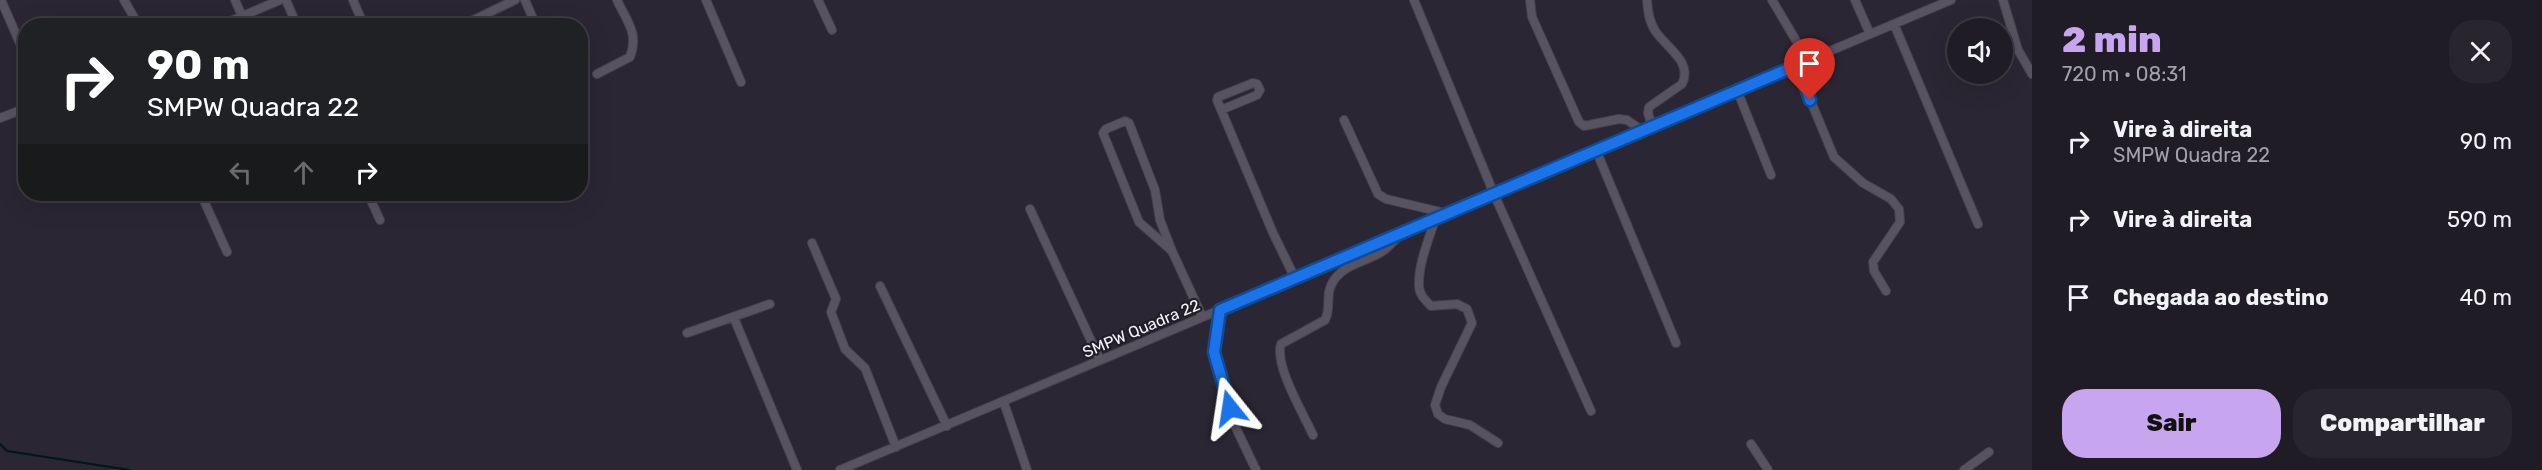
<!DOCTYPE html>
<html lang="pt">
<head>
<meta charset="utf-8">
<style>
	:root { --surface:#201c26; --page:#28252e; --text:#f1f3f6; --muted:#a2a1a7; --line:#3d3a43; --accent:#c7a6ef }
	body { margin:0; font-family:Rubik,sans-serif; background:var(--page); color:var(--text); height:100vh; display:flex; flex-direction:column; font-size:22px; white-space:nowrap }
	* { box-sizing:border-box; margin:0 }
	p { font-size:20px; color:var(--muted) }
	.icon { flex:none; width:33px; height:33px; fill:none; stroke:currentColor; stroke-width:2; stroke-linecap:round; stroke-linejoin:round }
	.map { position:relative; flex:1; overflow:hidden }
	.drawer { display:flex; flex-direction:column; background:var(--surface); width:510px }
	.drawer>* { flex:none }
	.banner { position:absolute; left:18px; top:18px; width:570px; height:183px; border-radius:24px; box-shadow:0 6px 24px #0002,0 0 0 2px var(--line); background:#202124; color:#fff; overflow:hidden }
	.controls { position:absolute; left:1947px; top:18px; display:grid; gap:12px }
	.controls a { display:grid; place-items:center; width:66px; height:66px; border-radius:50%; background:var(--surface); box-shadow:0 6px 24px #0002,0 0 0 2px var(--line); font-size:30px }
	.pin { position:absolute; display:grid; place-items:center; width:51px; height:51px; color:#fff; margin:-62px -26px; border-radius:50% 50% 50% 0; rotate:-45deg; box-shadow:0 0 6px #0007 }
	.pin .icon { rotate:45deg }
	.me { position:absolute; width:66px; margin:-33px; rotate:345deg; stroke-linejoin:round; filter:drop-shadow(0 0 4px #0008) }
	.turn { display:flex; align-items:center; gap:21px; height:126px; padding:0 30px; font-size:27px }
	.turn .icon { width:78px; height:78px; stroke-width:2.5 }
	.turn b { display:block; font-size:42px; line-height:51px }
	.lanes { display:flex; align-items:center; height:57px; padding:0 30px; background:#0003; justify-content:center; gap:30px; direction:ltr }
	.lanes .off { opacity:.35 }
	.round { display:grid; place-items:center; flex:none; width:63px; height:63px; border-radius:24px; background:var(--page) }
	.overview { display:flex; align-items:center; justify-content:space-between; height:102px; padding:0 30px }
	h1 { font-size:36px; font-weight:800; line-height:45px; color:var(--accent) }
	.cta { display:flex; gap:12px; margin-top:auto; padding:12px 30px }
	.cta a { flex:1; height:69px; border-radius:24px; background:var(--accent); color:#111; font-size:24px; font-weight:800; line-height:69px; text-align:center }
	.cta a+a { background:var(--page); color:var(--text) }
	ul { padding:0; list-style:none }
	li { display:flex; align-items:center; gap:18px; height:78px; padding:0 30px }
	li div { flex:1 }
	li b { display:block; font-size:22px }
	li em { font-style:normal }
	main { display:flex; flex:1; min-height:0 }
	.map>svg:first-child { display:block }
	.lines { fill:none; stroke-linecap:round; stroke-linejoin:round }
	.stream { stroke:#01161b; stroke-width:2 }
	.minor-casing { stroke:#45414c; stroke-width:10 }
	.minor { stroke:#585361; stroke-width:8 }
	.route-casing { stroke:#114b97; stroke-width:15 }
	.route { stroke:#1a73e8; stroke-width:10 }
	.labels { text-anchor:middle; stroke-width:4.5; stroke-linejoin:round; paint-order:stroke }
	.street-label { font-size:16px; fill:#f5f3fb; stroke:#211d29 }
</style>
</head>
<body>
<main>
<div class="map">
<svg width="2032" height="470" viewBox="0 0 2032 470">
	<rect width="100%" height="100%" fill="#2a2633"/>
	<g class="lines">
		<path class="stream" d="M0,444L7,451L130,470"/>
		<defs>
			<path id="minor" d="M1,0L26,57
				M124,0L139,26
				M235,0L242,16
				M286,0L297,26
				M353,0L364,26
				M525,0L536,26
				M706,0L741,82
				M818,0L832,30
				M1414,0L1494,194L1591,411
				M1530,0L1532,17L1579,122L1584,126L1619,119L1627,120L1643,131
				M1647,0C1648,12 1649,22 1656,32C1667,48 1693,62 1682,84L1649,107L1648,113L1652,126
				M1772,0L1801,49L1817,56
				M1855,0L1870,34
				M2003,0L2018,50L2032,74
				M1894,24L1978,224
				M219,26L280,0
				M461,26L515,0
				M1807,61V92L1834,157L1863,183L1891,199L1899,209L1900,222L1873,262L1874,271L1886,291
				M597,74L630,57C639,33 627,22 617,0
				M1737,90L1771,175
				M1221,110L1257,95L1260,90L1257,84L1253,83L1218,97L1217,100L1273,233L1295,278
				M0,118L26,108
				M1344,120L1378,194L1386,199L1445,213
				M580,130L585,146L580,151
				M1596,150L1676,343
				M201,194L227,252
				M368,194L380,220
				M1030,209L1100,360
				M1436,216C1430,237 1418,263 1419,286C1419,294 1425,300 1431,306L1457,304L1467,309L1472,323L1441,387L1435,405L1438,414L1445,419L1470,425L1498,443
				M812,243L836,299L831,312L845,349L865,368L896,447
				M1172,251L1139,222L1103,133L1106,129L1125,121L1129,123L1155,190L1160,220L1172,251L1202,316
				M880,286L947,426
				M1220,310L1214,352L1235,426L1256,470
				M734,318L797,470
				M687,333L770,304
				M1004,403L1027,470
				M1313,435C1304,415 1274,365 1281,344L1325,320C1332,307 1324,294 1334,280C1346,263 1367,262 1383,251C1388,248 1392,242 1397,238
				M1751,444L1768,470
				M840,470L1402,233L1445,213L1951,0
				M1964,470L1989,452"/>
		</defs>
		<use href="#minor" class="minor-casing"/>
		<use href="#minor" class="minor"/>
	</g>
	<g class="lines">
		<defs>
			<path id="route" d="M1230,408L1214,352L1220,310L1807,61L1805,85L1810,100"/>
		</defs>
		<use href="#route" class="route-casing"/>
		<use href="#route" class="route"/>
	</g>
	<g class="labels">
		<g class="street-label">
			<text transform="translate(1141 328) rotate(-23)" y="6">SMPW Quadra 22</text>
		</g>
	</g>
</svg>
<div class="controls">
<a><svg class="icon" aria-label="sound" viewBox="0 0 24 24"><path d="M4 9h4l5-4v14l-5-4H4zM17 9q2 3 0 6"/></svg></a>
</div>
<div class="pin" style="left:1810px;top:100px;background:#d93025"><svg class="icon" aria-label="arrive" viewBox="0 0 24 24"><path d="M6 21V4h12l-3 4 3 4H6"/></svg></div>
<svg class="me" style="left:1230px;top:408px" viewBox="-20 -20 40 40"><path d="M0-17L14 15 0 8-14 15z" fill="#1a73e8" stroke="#fff" stroke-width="4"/></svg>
<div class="banner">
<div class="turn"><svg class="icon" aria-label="right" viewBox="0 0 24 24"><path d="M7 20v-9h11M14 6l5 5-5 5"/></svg><div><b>90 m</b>SMPW Quadra 22</div></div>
<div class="lanes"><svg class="icon off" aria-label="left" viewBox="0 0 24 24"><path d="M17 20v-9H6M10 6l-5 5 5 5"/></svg><svg class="icon off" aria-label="ahead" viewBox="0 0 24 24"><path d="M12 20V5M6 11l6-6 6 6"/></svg><svg class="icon" aria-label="right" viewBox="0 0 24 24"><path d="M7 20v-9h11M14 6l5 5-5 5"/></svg></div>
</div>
</div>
<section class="drawer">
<div class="overview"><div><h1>2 min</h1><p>720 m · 08:31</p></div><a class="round"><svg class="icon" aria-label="close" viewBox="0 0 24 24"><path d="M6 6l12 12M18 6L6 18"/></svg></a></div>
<ul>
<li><svg class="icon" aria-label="right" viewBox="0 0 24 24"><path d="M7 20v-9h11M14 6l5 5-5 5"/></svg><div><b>Vire à direita</b><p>SMPW Quadra 22</p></div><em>90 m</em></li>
<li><svg class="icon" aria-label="right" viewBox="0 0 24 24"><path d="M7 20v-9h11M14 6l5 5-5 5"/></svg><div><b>Vire à direita</b></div><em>590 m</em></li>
<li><svg class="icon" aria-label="arrive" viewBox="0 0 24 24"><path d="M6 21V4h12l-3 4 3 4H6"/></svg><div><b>Chegada ao destino</b></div><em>40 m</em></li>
</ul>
<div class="cta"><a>Sair</a><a>Compartilhar</a></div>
</section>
</main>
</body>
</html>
